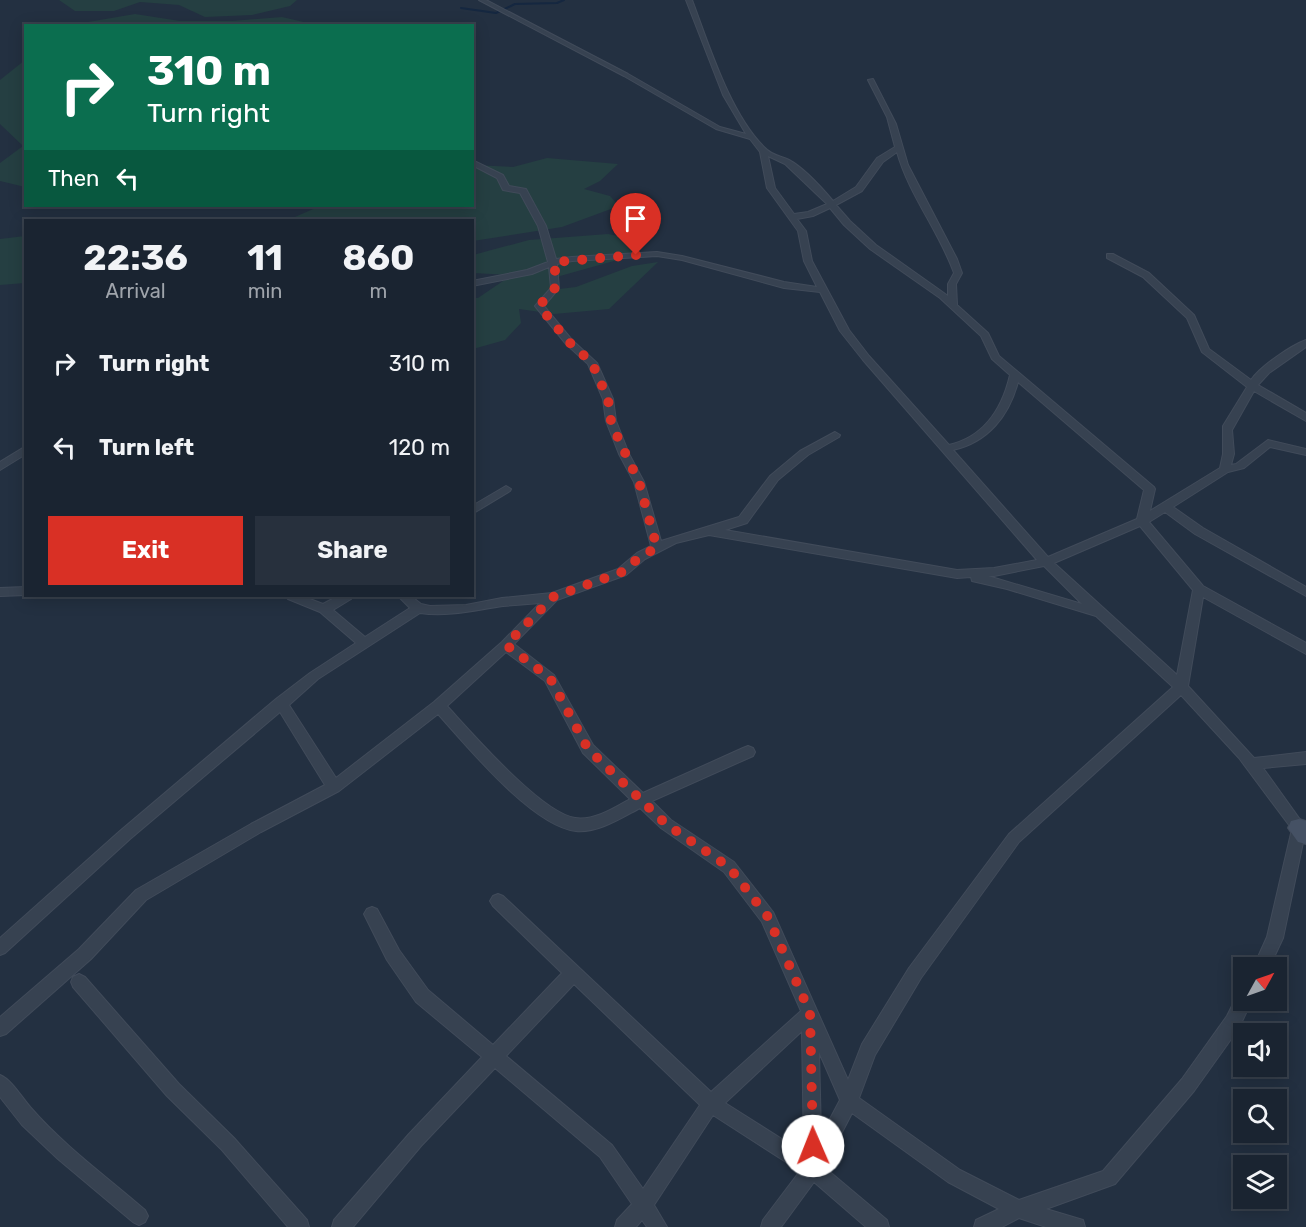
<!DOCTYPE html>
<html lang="en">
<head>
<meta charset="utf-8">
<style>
	:root { --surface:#1a2431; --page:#27303d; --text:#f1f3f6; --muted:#9fa4ab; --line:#38414d; --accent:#d93025 }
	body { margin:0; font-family:Rubik,sans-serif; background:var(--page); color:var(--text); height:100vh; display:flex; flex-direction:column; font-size:22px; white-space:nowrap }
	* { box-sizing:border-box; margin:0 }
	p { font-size:20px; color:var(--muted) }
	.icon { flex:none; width:33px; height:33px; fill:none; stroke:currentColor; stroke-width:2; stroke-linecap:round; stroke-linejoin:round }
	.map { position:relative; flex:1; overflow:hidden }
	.details { position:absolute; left:24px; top:219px; width:450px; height:378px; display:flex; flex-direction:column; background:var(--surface); border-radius:0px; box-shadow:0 3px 15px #0003,0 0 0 2px var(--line) }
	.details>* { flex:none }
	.top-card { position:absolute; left:24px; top:24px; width:450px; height:183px; border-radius:0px; box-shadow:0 3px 15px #0003,0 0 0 2px var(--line); background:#0b6e4f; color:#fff; overflow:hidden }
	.needle { width:39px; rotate:50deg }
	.controls { position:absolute; left:1233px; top:957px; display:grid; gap:12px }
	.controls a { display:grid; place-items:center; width:54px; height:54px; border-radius:0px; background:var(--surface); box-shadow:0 3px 15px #0003,0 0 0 2px var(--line); font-size:30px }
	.pin { position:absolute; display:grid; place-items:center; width:51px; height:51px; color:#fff; margin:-62px -26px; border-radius:50% 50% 50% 0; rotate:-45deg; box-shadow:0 0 6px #0007 }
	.pin .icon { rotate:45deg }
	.me { position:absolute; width:66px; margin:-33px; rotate:359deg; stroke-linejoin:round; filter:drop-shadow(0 0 4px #0008) }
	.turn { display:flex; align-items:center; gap:21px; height:126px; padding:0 24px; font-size:27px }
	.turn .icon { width:78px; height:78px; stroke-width:2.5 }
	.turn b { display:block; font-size:42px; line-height:51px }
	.then { display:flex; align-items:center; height:57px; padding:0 24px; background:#0003; gap:12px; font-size:22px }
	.eta { display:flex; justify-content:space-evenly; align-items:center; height:102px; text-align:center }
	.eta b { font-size:36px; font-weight:700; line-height:42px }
	.cta { display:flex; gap:12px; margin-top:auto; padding:12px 24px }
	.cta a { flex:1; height:69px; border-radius:0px; background:var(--accent); color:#fff; font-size:24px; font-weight:700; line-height:69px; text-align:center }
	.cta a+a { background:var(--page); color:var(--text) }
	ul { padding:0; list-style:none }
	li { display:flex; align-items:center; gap:18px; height:84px; padding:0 24px }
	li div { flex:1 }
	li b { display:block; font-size:22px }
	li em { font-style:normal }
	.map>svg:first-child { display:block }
	.green { fill:#253f42 }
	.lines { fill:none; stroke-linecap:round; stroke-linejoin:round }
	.stream { stroke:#152740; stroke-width:2 }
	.street-casing { stroke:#414b5a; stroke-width:2 }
	.secondary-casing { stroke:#414b5a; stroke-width:2 }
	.street { fill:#374251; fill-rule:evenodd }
	.secondary { fill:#455164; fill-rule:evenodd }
	.route { stroke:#d93025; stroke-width:10; stroke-dasharray:0 18 }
</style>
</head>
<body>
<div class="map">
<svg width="1306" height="1227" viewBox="0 0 1306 1227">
	<rect width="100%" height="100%" fill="#233041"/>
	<path class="green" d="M59,0H297L290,6L252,15L205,17L179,5L140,2L114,11H75Z
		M135,14L180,21H232L282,17L308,23L330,25H81L82,23Z
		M25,60V187L0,181V163L23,146L0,124V80Z
		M547,158L618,164L600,181L584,189L610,196L619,206L562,227L473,241L472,220H288L320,206H472L473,165L513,167Z
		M608,234L640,240L639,254L560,276L551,290L576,287L632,266L658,262L609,309L554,314L519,309L521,323L505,340L473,349L472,298H478L512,275L473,273V255L529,240Z
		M25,236V283L0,285V239Z"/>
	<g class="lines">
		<path class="stream" d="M461,8L496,13L515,4L557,3L564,0"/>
		<defs>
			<path id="street" d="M479,0H486L628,74L720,127L746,134L723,95L686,0H692C709,45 730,114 765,148C771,155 781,156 789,160C804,168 822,188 833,201L856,187L877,158L895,147L887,117L868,80L873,79L896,124L908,165L957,259L962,273L956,284L957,305L988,333L999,356L1154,487L1155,489L1150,511L1220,468L1223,454V426L1247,387L1202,352L1187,318L1143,277L1107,258V254H1113L1149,273L1194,315L1209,349L1251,380C1261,366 1290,346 1306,340V347L1269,373L1258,385L1306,413V421L1254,391L1232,430L1234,454L1231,465L1236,464L1268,440L1306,449V455L1270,447L1244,468L1228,472L1173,507L1203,528L1306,587V596L1195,534L1165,512L1149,522L1203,586L1306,643V654L1203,597L1188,686L1254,758L1306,752V764L1263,768L1306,828L1283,938L1269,968H1253L1267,937L1292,829L1239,758L1181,695L1019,842L921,978L875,1055L859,1098L960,1170L1019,1200L1103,1171L1182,1079L1227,1016L1238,994L1244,992V1000H1252L1239,1028L1194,1091L1115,1184L1046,1209L1083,1220L1085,1227H1046L1019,1218L1002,1227H974L976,1220L999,1209L948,1182L852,1113L824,1167L887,1220L889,1227H866L814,1182L781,1227H761L763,1220L800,1171L713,1115L654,1205L667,1227H647L642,1220L636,1227H615L617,1220L632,1204L600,1157L495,1068L421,1146L353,1227H332L334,1220L409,1134L482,1057L416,1002L387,960L364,914L367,909L372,907L377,909L399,950L428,990L493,1045L562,973L493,906L490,901L493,896L498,894L503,896L711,1092L801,1011L762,922L724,872L661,828L640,808C621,818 598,833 576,831C532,826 467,746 438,714L339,791L261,832L146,900L91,959L6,1034L0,1036V1017L79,949L136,890L251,824L325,785L280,712L130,839L5,953L0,955V938L120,831L276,699L310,673L356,643L320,612L288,599L286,596H302L323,604L338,596H353L351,599L333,610L365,637L410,608L398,596H411L421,604L430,606L466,605L502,598L552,593L618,569L637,553L651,546L634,482L619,454L606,421L603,399L588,364L566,344L535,306L551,288L549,267L532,274L472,286V281L527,270L548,262L538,226L520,193L503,190L497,178L472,165V160L503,175L509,186L526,189L546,226L556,259L572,257L657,252L682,256L784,282L817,287L804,261L798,231L767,188L760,152L750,139L716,129L624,76ZM897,152C909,195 939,231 954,273L948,284V296L876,245L850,221L836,205L862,191L883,162ZM768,156L785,164L827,204L808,212L794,214L775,188ZM830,208L844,225L870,249L940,298L981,336L992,359L1010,375C1002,409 984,437 949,445L869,356L849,330L812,261L806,231L797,219L813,216ZM657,256L682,260L784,288L820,292L840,331L863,360L1037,560L994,568L957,570L725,530L747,523L778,480L808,455L839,437L840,435L835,432L800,451L770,476L739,517L661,541L644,482L629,454L616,421L613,399L597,363L572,340L544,306L559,288L557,264L572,261ZM1018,382L1144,490L1137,519L1048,557L953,450C988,442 1009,416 1018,382ZM1140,526L1193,590L1177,675L1054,563ZM709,535L957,578L971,577L972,581L1007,589L1096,616L1173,687L1009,834L909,968L862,1044L848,1080L773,912L734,862L671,820L652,801L753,756L755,752L753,748L748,746L743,748L643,793L593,745L554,675L514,644L557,600L626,575L645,559L676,543ZM1044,566L1082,604L988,576H994ZM540,603L502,642L434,702L336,778L289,705L318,679L420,613C448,617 475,610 503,606C515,605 528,604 540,603ZM506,652L545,681L583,753L630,799C614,808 594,821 575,818C541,813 472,733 447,706ZM574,984L700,1105L643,1189L612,1145L506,1056ZM802,1031L804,1153L725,1103ZM819,1052L840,1100L821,1136Z
				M26,446V454L0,470V462Z
				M506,486L511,489L510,491L472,514V506Z
				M26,587V595L0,596V588Z
				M79,974L85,977L179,1084L234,1138L307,1220L309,1227H288L222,1150L167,1096L73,987L71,982L73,977Z
				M0,1075C12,1080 22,1098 31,1108C64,1146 107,1177 145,1210L148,1216L145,1222L139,1225L133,1222L58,1159L22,1125L0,1097Z"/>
			<path id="secondary" d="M1299,819L1306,821V844L1298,842L1288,828L1291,821Z"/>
		</defs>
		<use href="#street" class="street-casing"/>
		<use href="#secondary" class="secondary-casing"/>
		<use href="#street" class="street"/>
		<use href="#secondary" class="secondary"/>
	</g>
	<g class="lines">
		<path class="route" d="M636,255L555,262V288L539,306L569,342L592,363L608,399L611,421L618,438L639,482L657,548L641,556L622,572L553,597L506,645L550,678L588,749L666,824L729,867L768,917L810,1013L813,1146"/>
	</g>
</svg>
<div class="controls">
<a><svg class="needle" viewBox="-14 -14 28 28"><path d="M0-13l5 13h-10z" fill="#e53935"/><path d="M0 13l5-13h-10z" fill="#9fa4ab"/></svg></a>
<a><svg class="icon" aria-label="sound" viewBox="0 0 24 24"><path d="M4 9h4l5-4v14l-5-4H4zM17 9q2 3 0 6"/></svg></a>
<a><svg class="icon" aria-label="search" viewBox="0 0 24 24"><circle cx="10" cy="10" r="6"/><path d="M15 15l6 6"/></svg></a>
<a><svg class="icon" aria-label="layers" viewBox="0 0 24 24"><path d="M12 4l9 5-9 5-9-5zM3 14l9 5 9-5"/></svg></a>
</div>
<div class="pin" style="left:636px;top:255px;background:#d93025"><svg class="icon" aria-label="arrive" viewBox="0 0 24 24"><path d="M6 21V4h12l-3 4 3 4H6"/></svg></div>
<svg class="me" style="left:813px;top:1146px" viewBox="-20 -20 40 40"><circle r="19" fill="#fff"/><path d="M0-13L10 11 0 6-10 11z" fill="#d93025"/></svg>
<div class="top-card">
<div class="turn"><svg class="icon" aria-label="right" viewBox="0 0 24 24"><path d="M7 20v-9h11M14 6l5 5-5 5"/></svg><div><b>310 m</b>Turn right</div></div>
<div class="then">Then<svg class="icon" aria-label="left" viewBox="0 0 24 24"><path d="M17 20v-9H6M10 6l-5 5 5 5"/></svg></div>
</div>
<section class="details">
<div class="eta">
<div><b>22:36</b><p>Arrival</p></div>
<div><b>11</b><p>min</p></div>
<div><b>860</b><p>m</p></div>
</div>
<ul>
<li><svg class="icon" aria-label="right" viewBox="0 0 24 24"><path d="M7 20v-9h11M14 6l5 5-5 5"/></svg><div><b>Turn right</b></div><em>310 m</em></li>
<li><svg class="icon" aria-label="left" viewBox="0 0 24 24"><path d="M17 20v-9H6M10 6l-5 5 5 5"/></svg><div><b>Turn left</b></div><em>120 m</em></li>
</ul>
<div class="cta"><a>Exit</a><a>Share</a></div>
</section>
</div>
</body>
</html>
